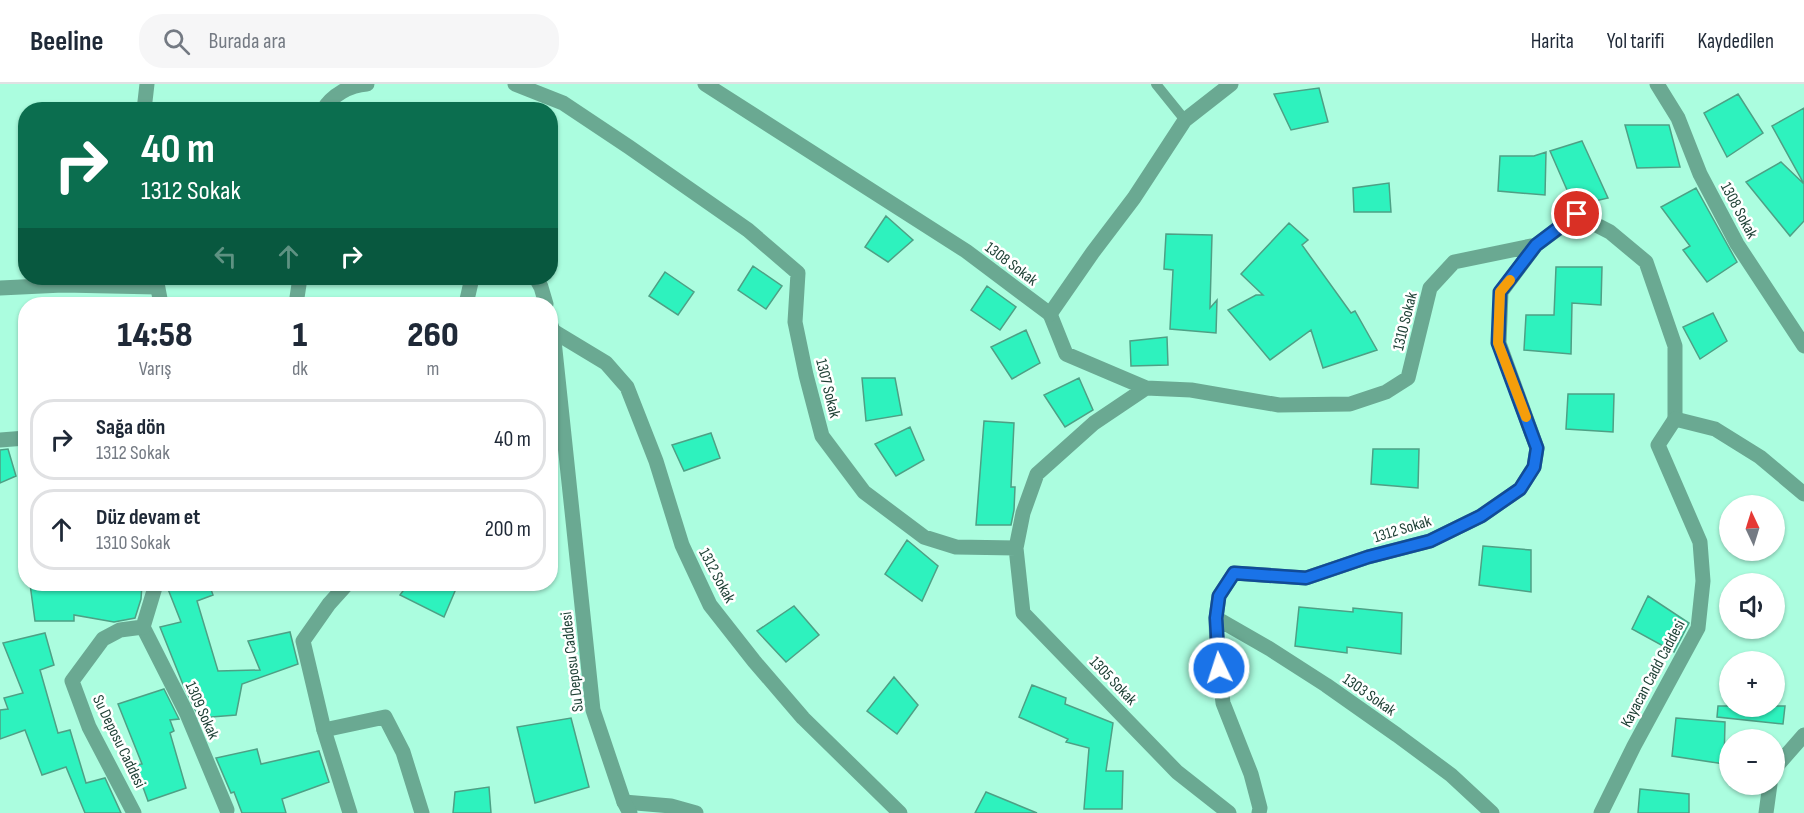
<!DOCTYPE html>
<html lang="tr">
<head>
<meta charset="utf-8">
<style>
	:root { --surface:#fff; --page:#f6f6f7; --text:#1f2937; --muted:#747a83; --line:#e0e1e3 }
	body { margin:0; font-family:"Sofia Sans Condensed",sans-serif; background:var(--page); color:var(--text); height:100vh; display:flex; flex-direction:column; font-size:22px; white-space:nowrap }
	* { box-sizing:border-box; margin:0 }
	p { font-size:20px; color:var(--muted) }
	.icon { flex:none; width:33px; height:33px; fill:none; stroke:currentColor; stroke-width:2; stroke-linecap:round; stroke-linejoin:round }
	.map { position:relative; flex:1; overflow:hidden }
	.sheet { position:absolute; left:18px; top:213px; width:540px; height:294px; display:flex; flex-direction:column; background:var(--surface); border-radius:24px; box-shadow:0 2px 4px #0004 }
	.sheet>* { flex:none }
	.top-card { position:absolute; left:18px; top:18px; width:540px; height:183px; border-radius:24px; box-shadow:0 2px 4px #0004; background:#0b6e4f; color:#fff; overflow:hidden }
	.needle { width:39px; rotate:356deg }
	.controls { position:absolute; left:1719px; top:411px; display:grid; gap:12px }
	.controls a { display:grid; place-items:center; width:66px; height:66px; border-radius:50%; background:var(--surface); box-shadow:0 2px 4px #0004; font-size:30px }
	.pin { position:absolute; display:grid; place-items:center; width:51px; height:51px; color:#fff; margin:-26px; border:3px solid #fff; border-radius:50%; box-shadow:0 2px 6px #0007 }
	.me { position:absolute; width:66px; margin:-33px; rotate:356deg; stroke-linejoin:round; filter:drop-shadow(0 0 4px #0008) }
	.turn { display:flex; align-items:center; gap:21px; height:126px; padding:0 24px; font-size:27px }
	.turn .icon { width:78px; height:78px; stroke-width:2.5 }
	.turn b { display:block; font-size:42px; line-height:51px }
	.lanes { display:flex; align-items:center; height:57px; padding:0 24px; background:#0003; justify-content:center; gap:30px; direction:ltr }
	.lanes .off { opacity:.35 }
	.eta { display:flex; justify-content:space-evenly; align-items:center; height:102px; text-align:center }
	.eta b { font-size:36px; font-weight:800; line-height:42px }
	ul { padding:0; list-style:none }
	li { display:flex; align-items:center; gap:18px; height:81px; margin:0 12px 9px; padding:0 12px; border:3px solid var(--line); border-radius:24px }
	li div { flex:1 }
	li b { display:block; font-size:22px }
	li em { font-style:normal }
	header { display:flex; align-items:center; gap:36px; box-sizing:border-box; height:84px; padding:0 30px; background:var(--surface); border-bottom:2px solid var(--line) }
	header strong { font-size:28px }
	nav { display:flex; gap:33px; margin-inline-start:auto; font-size:21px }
	.search { width:420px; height:54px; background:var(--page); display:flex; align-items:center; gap:15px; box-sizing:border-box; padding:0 21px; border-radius:24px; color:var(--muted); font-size:22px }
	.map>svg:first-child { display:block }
	.building { fill:#2ef2be; stroke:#4ea085; stroke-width:1.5 }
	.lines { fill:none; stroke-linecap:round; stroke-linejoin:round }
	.service { stroke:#6aa992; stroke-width:10 }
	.minor { stroke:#6aa992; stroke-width:15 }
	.tertiary { stroke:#6aa992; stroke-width:15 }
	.route-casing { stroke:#114b97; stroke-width:15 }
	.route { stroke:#1a73e8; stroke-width:10 }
	.slow { stroke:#f59e0b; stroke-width:10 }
	.labels { text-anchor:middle; stroke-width:5; stroke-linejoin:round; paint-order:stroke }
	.street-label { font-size:16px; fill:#1e4035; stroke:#fff }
</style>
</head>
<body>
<header>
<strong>Beeline</strong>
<div class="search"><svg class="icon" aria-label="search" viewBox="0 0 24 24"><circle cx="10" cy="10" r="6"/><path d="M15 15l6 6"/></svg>Burada ara</div>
<nav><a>Harita</a><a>Yol tarifi</a><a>Kaydedilen</a></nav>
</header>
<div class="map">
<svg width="1804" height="729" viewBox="0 0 1804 729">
	<rect width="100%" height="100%" fill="#abfddf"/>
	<path class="building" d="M1319,4L1328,38L1291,46L1274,10Z
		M1738,10L1763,49L1727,73L1704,29Z
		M1804,24V100L1772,42Z
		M1625,41H1669L1680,83L1637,84Z
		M1582,57L1608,114L1574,122L1550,67Z
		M1546,68L1545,111L1498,107L1500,72H1534Z
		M1781,78L1804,100V137L1790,152L1746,98Z
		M1389,99L1391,128H1354L1353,104Z
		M1696,104L1737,178L1707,198L1683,166L1690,162L1661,123Z
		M886,132L913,156L888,178L865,163Z
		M1289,139L1308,156L1302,161L1351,229L1355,227L1377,266L1323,284L1311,246L1270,276L1228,226L1256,211H1263L1241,190Z
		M1166,150L1212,151L1210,224L1217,216L1216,249L1170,245L1173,186L1164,185Z
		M753,182L782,202L766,225L738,206Z
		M1556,183H1602L1601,221L1572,219L1571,270L1524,266L1526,231H1554Z
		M665,188L694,208L678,231L649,212Z
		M987,202L1016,223L1000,246L971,226Z
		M1713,229L1727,257L1700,275L1683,243Z
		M1026,246L1040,279L1012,295L991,263Z
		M1167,253L1168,281L1131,282L1130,257Z
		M862,294H895L902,331L866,337Z
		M1079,294L1093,326L1065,343L1044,311Z
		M1568,310H1614L1613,348L1566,345Z
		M984,337L1014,339L1011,403H1015L1014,426L1011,441H976Z
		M910,343L924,376L896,392L875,360Z
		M711,349L720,374L684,387L672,361Z
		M8,365L16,392L0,399V366Z
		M1373,365H1419L1418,404L1371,400Z
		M907,456L938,482L922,517L885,490Z
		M1483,462L1531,466V508L1479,501Z
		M30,500H142L141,515L135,534L114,538L74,531V537H35Z
		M166,500H209L213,511L197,517L218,587L260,586L248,557L290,548L298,580L242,600L236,631L199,634L182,598L160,543L181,538Z
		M408,500H458L444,533L400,511Z
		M1648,512L1689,539L1674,568L1632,545Z
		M794,522L819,551L786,578L757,547Z
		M1299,523L1353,528V524L1402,529L1401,570L1347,563V569L1295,562Z
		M45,549L54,581L40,586L58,649L70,646L86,699L105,694L121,729H85L66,683L42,691L25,646L0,655V626L8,625L4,614L23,609L3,559Z
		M894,593L918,621L897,650L867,627Z
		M1032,601L1066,614L1065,620L1113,639L1106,687H1123L1122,725H1084L1089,664L1066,658L1068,655L1019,633Z
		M164,605L179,635L170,636L174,647L170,649L186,704L148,717L135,681L142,680L118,620Z
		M1718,622H1785L1783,640L1717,633Z
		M571,634L589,703L535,719L517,643Z
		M1676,634L1725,638L1724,680L1672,672Z
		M257,665L261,680L319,667L329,698L282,715L286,729H242L234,708L231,709L216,674Z
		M489,703L491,729H453L455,708Z
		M1640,705L1689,710V729H1638Z
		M986,708L1037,729H975Z"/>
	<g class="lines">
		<path class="service" d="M1156,0L1185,36"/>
		<path class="minor" d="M515,0L563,19L629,63L748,146L798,189L795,238L806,291L822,352L864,408L924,453L956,463L1016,464
			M323,26C332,11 350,1 367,0
			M0,204L63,201L157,203
			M296,220L300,194
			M1050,230L1066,270L1146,304L1191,306L1279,321L1350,320L1386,308L1408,294L1430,204L1454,178L1536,161L1577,131L1610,148L1646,178L1675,262V335
			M553,247L606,279L627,303L656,377L682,461L710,521L754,577L803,634L900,729
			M1146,304L1094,339L1037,390L1023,429L1016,464L1023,529L1177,688L1229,729
			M0,356L26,354
			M1216,534L1270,565L1326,601L1397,651L1451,691L1492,729
			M143,543L187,630L227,726
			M324,646L385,633L403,668L422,729
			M1774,685L1804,651
			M624,718L671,722L696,729
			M1259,729L1260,724L1251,690L1223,619L1217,567L1216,534L1219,512L1234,489L1306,494L1368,473L1430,457L1481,432L1520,405L1534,383L1537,364L1499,259L1501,208L1536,161
			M1766,729L1770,700"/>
		<path class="tertiary" d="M705,0L966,167L1050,230L1093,168L1134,114L1185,36L1231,0
			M1657,0L1678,34L1700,90L1737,160L1804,262
			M144,26L147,0
			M156,194L161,220
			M536,194L541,203L546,220
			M466,220L472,194
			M550,239L553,247L593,626L624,718L630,729
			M347,500L329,520L303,557L324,646L350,729
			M134,729L89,643L72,597L103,555L120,546L143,543L156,500
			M1601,729L1634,662L1698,544L1703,497L1700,458L1658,361L1675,335L1715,345L1760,373L1804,410"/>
	</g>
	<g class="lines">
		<defs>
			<path id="route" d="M1219,584L1216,534L1219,512L1234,489L1306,494L1368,473L1430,457L1481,432L1520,405L1534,383L1537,364L1498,259L1500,208L1536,161L1577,130"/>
		</defs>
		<use href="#route" class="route-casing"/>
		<use href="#route" class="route"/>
		<path class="slow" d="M1510,196L1500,208L1498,259L1526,333"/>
	</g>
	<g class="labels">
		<g class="street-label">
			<text transform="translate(1740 126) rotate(62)" y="6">1308 Sokak</text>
			<text transform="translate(1012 179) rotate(37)" y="6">1308 Sokak</text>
			<text transform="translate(1404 237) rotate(-76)" y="6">1310 Sokak</text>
			<text transform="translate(829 304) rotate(76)" y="6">1307 Sokak</text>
			<text transform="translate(1402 444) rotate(-17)" y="6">1312 Sokak</text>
			<text transform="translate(718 491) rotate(62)" y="6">1312 Sokak</text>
			<text transform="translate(571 578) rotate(-97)" y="6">Su Deposu Caddesi</text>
			<text transform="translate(1652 589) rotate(-62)" y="6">Kayacan Cadd Caddesi</text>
			<text transform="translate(1114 596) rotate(46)" y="6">1305 Sokak</text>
			<text transform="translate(1370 610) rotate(35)" y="6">1303 Sokak</text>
			<text transform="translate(203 626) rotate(66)" y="6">1309 Sokak</text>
			<text transform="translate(120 657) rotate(64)" y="6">Su Deposu Caddesi</text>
		</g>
	</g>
</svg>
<div class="controls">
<a><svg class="needle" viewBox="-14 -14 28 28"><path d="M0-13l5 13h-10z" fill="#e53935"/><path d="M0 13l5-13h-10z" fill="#747a83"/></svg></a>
<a><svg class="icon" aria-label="sound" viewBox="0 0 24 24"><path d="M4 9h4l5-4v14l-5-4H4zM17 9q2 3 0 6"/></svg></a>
<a>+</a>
<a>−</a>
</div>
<div class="pin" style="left:1577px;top:130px;background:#d93025"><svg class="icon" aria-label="arrive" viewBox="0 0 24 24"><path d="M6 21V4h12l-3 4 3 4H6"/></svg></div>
<svg class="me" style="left:1219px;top:584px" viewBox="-20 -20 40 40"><circle r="17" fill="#1a73e8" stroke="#fff" stroke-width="3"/><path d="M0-11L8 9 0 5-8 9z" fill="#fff"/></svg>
<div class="top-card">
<div class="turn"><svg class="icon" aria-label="right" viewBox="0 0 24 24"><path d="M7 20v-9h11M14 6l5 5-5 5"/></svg><div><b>40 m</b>1312 Sokak</div></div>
<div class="lanes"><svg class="icon off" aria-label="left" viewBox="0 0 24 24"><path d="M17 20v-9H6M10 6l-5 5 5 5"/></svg><svg class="icon off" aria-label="ahead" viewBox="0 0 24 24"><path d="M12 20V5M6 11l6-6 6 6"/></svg><svg class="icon" aria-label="right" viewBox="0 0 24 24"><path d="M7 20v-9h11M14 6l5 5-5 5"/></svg></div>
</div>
<section class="sheet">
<div class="eta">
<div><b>14:58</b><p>Varış</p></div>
<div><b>1</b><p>dk</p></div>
<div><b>260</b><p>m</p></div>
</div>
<ul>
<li><svg class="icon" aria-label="right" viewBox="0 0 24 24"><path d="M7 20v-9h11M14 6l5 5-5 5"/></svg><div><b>Sağa dön</b><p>1312 Sokak</p></div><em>40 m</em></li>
<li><svg class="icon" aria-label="ahead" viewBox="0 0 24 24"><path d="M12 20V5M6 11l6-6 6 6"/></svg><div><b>Düz devam et</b><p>1310 Sokak</p></div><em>200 m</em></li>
</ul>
</section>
</div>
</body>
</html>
